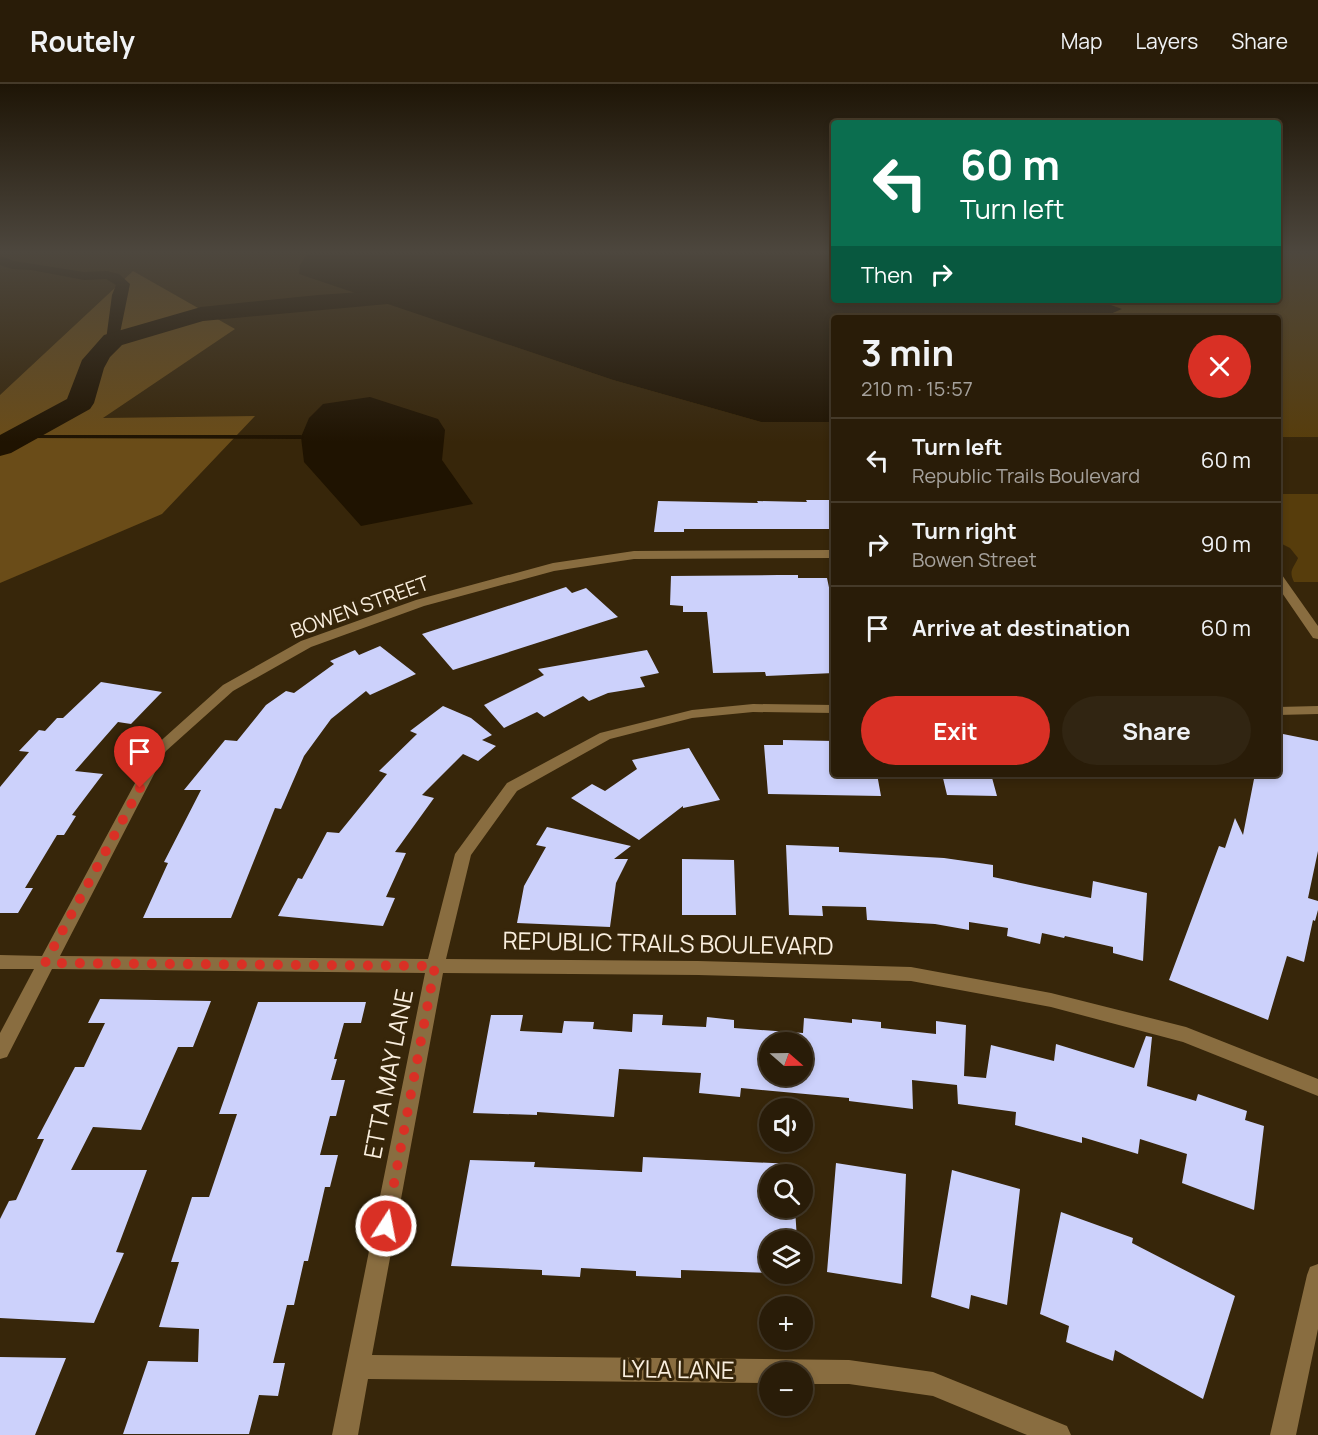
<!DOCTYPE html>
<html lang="en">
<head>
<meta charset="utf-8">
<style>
	:root { --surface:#291c08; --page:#312512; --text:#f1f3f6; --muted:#a5a19c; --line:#453a29; --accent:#d93025 }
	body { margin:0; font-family:Manrope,sans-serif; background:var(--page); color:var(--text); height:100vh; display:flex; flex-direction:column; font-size:22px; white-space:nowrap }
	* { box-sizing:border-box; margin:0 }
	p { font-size:20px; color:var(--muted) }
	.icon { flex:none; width:33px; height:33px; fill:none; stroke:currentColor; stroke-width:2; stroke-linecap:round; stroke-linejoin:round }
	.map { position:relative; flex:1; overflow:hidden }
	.details { position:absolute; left:831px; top:231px; width:450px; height:462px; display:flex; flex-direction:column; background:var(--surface); border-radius:6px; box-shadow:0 3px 9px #0003,0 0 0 2px var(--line) }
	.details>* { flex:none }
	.hud { position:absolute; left:831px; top:36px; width:450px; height:183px; border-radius:6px; box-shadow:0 3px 9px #0003,0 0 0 2px var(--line); background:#0b6e4f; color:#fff; overflow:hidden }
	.needle { width:39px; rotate:110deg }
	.buttons { position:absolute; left:759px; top:948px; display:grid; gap:12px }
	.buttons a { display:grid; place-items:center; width:54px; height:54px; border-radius:50%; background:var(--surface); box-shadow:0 3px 9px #0003,0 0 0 2px var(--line); font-size:30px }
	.pin { position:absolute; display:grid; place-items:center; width:51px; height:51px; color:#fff; margin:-62px -26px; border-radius:50% 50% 50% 0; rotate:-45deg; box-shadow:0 0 6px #0007 }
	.pin .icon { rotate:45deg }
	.me { position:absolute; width:66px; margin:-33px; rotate:11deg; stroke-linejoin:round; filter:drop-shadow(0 0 4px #0008) }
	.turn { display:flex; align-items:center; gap:21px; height:126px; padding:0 30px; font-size:27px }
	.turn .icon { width:78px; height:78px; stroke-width:2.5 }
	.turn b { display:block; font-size:42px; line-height:51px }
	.then { display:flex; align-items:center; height:57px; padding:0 30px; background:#0003; gap:12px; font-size:22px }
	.round { display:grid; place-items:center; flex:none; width:63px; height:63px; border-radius:32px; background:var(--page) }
	.overview { display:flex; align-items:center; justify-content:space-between; height:102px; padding:0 30px }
	h1 { font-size:36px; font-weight:700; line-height:45px }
	.action { display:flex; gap:12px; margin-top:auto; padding:12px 30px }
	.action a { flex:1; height:69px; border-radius:36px; background:var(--accent); color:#fff; font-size:24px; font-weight:700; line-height:69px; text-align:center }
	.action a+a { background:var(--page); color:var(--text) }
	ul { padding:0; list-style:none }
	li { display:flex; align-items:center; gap:18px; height:84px; padding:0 30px; border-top:2px solid var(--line) }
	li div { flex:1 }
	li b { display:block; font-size:22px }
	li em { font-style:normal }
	header { display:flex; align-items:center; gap:36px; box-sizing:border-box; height:84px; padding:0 30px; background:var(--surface); border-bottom:2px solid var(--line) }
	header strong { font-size:28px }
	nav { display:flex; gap:33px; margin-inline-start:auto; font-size:21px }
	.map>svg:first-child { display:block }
	.green { fill:#573d0c }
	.forest { fill:#6a4c18 }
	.water { fill:#1f1301 }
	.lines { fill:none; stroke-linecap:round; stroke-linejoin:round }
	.stream { fill:#1f1301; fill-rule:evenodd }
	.canal { fill:#1f1301; fill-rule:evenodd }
	.river { fill:#1f1301; fill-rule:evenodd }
	.building { fill:#ccd1fb; fill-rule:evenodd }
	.minor { fill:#896d40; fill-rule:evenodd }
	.route { stroke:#d93025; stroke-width:10; stroke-dasharray:0 18 }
	.labels { text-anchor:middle; stroke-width:6; stroke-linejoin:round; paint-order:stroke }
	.street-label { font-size:20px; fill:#f9eede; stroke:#37260a }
	.near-street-label { font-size:24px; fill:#f9eede; stroke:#37260a }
</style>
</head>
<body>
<header>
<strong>Routely</strong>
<nav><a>Map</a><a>Layers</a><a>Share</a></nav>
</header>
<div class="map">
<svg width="1318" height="1351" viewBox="0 0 1318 1351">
	<rect width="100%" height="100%" fill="#37260a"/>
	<path class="green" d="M675,169H834V216H1278V169H1318V353H1278V234H834V338H761L613,296L489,254Z
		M1278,410H1318V498H1294C1288,486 1294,484 1298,474L1290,464L1278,458Z"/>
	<path class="forest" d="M133,187L235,245L103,334L255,332L162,430L0,499V311Z"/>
	<path class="water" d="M308,169H834V216H1097L1122,225L1101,234H834V338H761L613,296L299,190L300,181Z
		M370,313L438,335L445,346L442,376L473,420L361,442L304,378L301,353L309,334L323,320Z"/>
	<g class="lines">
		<path class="stream" d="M21,351H301L304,353L301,355L23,354L20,352Z"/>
		<path class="canal" d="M0,172L14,177L84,188L107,187L119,190L130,200L118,259H108L106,256L112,211L116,201L106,195L84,196L31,186L12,185L0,181Z"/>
		<path class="river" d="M434,203L442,205L446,210L442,215L203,237L122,261L110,273L104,284L94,319L90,325L11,369L0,372V351L67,315L82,276L104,251L201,223L318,211Z"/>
	</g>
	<path class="building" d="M806,416H834V445H684V448H654L658,417L758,419L757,417L807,418Z
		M778,491H798V494H827L834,527V589L766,592L765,588L713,589L707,528H683V522L670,521L671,492Z
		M566,503L572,509L586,504L618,533L453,586L422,550Z
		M380,562L416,590L370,611L366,607L331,635L304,672L281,725L275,724L231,834H143L168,779L164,778L201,706H184L225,656L237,657L266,621L286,607L294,609L334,580L330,577L355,566L359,571Z
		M647,566L659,589L640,593L645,603L608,609L589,617L583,612L544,633L537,628L504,644L484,621L544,591L538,585Z
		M101,598L162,608L131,640L118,638L75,687L103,690L72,731L76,732L64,751H57L25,804H33L18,829H0V703L29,668L19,667L39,646L45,647L57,634H63Z
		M443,622L471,634L492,651L482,656L496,662L478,677L463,670L422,711L434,714L395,768L406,769L386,813L395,814L383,842L278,832L298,794L302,795L327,748L339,749L387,690L379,687L417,650L410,647Z
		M1278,649L1318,657V767L1308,814L1318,817V826L1315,837L1313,836L1304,878L1287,872L1268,936L1169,896L1219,762L1225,764L1235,734L1243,751L1255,690H1278Z
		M783,656L834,657V690H877L881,712L768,710L764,661H783Z
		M689,664L720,716L683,724V722L639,756L571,714L592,700L605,707L637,685L632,676Z
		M942,690H991L997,712L947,711Z
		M547,743L631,762L614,775H628L616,799L610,843L517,839L524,802L546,763L536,761Z
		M786,761L839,763V768L944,774L993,781V793L1091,814L1093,797L1147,809L1143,877L1113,869V863L1065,852L1064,854L1042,849L1040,860L1007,852L1008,844L969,838V846L935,840L867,836L866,823L822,822L823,832L789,831Z
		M682,775L734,776L736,831H682Z
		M100,915L211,917L193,963H178L141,1046L93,1043L71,1086H147L116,1168L124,1169L94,1239L0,1234V1135L9,1117L16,1116L44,1055H37L75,983H84L105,939H88Z
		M258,918H366L361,939H344L334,975H337L331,996H345L336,1032H330L320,1071H338L330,1103H325L308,1177H304L294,1221H287L273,1279H285L278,1312L259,1311L249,1350H123L148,1277L198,1278L199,1245L159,1243L179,1178H171L192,1113H209L237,1030H219Z
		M633,930L663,931L662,941L706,943L707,933L734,936V944L803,949L804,934L852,939V935L881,938V944L936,950V937L966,941L964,992L986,994L991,961L1054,977L1056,960L1134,984L1146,952L1152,953L1147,1002L1196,1017L1198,1010L1247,1027L1245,1036L1264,1042L1254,1126L1182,1099L1187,1070L1140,1055L1138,1070L1082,1053V1059L1015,1041L1016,1028L958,1020L957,1001L912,996L913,1025L849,1017V1014L741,1004L740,1013L699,1009L701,989L619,985L614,1033L537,1028V1031L473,1029L491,931H523L520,947L562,949L564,937L594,938L593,945L632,948ZM770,958H802V992H770Z
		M643,1073L793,1080L794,1090H770V1124H795L797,1156H770V1189L681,1186V1194L636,1192V1187L581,1184L580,1193L542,1191V1186L451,1182L470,1076L535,1078L534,1083L642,1088Z
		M836,1079L906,1090L902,1200L827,1188Z
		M952,1086L1020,1105L1007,1221L971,1211L969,1225L931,1213Z
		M1061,1128L1133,1154L1132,1159L1235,1212L1203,1315L1115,1266L1113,1277L1066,1258L1069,1242L1040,1230Z
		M0,1273L66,1274L35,1351H0Z"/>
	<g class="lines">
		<path class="minor" d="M834,466V474L634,475L554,487L424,522L311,563L233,607L166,667L60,872L428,875L455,770L507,699L600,649L692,626L753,620L834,621V629L753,628L692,634L610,655L517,707L471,771L446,875L698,877L911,883L1051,909L1186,943L1318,995V1012L1183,958L1051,923L911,897L698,891L443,889L372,1271L849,1276L933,1288L1067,1342L1071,1351H1027L933,1312L849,1300H802V1288H770V1299L368,1295L358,1351H332L425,889L52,885L7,973L0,975V949L34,885H0V871L42,872L155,662L223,601L301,557L416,516L553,479L634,467Z
			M1278,490L1282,491L1318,542V555L1313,554L1278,503Z
			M1318,622V630L1278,631V623Z
			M1318,1180V1245L1296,1351H1270L1307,1191L1310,1183Z"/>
	</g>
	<linearGradient id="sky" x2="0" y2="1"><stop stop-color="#1e1506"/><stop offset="0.47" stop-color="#4d473e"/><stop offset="1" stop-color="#4d473e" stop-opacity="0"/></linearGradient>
	<rect width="1318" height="358" fill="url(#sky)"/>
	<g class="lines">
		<path class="route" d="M140,704L45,879L435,882L386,1142"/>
	</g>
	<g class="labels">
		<g class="street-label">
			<text transform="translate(360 523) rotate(-20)" y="7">BOWEN STREET</text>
		</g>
		<g class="near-street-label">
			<text transform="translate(668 860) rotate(1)" y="8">REPUBLIC TRAILS BOULEVARD</text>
			<text transform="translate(389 990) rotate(-79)" y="8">ETTA MAY LANE</text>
			<text transform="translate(678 1286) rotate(1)" y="8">LYLA LANE</text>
		</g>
	</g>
</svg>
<div class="buttons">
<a><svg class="needle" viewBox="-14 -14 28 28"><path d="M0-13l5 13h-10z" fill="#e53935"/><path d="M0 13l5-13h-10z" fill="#a5a19c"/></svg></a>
<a><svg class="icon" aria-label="sound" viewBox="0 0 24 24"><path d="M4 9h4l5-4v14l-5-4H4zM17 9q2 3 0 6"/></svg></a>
<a><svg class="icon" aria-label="search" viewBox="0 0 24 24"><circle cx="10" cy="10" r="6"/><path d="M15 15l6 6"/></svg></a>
<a><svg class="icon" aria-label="layers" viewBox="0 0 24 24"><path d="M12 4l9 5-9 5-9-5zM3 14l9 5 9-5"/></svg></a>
<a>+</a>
<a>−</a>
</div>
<div class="pin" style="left:140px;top:704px;background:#d93025"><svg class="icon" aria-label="arrive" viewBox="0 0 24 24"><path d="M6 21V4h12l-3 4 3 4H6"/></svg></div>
<svg class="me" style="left:386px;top:1142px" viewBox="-20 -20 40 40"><circle r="17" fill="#d93025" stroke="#fff" stroke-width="3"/><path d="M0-11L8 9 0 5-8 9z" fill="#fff"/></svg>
<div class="hud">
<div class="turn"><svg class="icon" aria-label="left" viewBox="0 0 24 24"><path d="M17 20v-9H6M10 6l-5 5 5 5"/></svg><div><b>60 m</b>Turn left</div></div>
<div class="then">Then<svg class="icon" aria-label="right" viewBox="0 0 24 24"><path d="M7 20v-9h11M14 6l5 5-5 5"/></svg></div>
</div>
<section class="details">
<div class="overview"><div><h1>3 min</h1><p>210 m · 15:57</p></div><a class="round" style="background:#d93025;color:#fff"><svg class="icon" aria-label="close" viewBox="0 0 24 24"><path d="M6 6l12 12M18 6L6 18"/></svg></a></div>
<ul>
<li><svg class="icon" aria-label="left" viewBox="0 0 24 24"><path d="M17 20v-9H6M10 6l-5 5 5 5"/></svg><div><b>Turn left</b><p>Republic Trails Boulevard</p></div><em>60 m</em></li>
<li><svg class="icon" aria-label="right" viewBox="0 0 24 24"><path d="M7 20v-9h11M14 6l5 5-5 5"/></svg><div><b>Turn right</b><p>Bowen Street</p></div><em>90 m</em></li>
<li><svg class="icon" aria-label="arrive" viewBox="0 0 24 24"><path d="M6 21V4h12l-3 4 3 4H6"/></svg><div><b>Arrive at destination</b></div><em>60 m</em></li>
</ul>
<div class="action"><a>Exit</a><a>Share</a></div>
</section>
</div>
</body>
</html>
